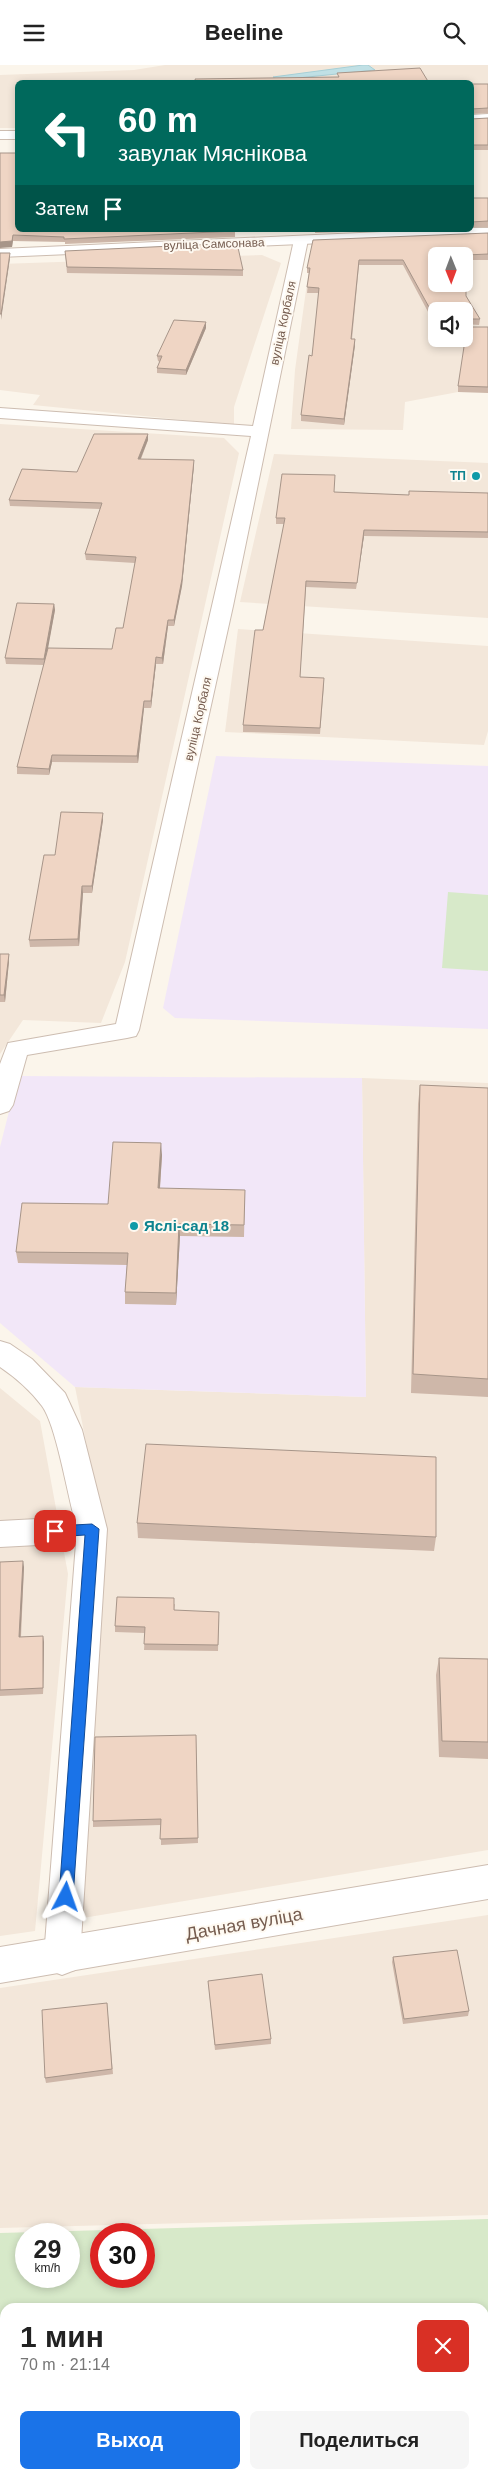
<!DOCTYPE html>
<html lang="ru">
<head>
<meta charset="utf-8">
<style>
	:root { --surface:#fff; --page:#f6f6f6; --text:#222; --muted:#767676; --accent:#1a73e8 }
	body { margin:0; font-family:Helvetica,sans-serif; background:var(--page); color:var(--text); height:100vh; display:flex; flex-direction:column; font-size:19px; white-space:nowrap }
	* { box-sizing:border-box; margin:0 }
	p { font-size:16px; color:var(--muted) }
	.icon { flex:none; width:28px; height:28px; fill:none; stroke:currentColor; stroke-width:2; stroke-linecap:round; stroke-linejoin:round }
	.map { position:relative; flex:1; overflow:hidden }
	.panel { position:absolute; left:0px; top:2238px; width:489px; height:176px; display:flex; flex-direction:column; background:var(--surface); border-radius:15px 15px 0 0; box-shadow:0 2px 8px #0003 }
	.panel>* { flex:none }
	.guide { position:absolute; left:15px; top:15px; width:459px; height:152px; border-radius:8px; box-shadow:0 2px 8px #0003; background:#00695c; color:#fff; overflow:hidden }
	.needle { width:32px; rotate:179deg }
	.buttons { position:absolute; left:428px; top:182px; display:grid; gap:10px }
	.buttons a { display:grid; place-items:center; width:45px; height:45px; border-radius:8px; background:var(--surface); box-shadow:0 2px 8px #0003; font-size:25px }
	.speed { position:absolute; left:15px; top:2158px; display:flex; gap:10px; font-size:25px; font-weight:700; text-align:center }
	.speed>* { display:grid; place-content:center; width:65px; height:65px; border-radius:50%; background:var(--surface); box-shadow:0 2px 8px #0003; line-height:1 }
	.speed small { font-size:12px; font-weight:400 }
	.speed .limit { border:8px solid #d22; background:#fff; color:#111 }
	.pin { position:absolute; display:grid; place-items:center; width:42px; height:42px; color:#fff; margin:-21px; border-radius:10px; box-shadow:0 2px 8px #0006 }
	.me { position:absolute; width:55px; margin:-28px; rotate:4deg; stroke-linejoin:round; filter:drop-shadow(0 0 4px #0008) }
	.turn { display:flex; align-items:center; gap:18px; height:105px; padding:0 20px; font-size:22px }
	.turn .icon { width:65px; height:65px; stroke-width:2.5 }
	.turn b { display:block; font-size:35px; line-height:42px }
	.then { display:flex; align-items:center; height:48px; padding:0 20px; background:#0003; gap:10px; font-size:19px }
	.round { display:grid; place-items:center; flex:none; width:52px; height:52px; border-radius:8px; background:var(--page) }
	.headline { display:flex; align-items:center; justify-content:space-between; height:85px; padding:0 20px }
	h1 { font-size:30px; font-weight:600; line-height:38px }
	.primary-button { display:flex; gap:10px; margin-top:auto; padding:10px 20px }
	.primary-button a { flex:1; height:58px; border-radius:8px; background:var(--accent); color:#fff; font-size:20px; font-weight:600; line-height:58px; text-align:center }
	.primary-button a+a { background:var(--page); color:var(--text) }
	header { display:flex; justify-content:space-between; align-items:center; height:65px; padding:0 20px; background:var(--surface); font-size:22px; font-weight:600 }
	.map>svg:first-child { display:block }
	.residential { fill:#f3e7da; fill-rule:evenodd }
	.education { fill:#f2e7f8 }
	.green { fill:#d7e9c9; fill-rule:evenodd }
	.water { fill:#c0e0e5; stroke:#a7cfd6 }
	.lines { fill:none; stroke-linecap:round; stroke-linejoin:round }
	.minor-casing { stroke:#cdbdb1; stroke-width:2 }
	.tertiary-casing { stroke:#cdbdb1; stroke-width:2 }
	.minor { fill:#fff; fill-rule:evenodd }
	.tertiary { fill:#fff; fill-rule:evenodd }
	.wall { fill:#ceb7a9 }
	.shaded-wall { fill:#a79589 }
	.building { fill:#efd5c4; stroke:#a79589; fill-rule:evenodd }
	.route { fill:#1a73e8; stroke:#114b97 }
	.culture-dot { fill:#0f9aa8; stroke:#fef9f1; stroke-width:2 }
	.labels { text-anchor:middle; stroke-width:4; stroke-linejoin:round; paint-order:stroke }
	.far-street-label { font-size:12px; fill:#755c4f; stroke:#fef9f1 }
	.far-culture-label { font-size:12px; font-weight:bold; fill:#0d838f; stroke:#fef9f1; text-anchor:end }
	.culture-label { font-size:15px; font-weight:bold; fill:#0d838f; stroke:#fef9f1; text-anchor:start }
	.near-street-label { font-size:18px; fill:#755c4f; stroke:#fef9f1 }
</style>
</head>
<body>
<header><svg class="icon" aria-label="menu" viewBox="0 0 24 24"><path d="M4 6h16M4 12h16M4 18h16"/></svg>Beeline<svg class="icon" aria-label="search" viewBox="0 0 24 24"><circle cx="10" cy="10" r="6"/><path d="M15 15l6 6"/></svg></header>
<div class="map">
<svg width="488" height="2413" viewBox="0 0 488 2413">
	<rect width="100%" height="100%" fill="#fbf5eb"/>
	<path class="residential" d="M165,0H488V49L471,50V18H18L17,63H0V10L134,5Z
		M488,68V158L471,159V69Z
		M488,179V285L458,327L405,337L403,365L291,364L295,305L311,189ZM436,191H464V219H436ZM436,246H464V274H436Z
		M262,190L281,198L234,342V360L33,340L40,330L0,325V199Z
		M0,359L224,373L239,388L125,897L101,958L23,955L0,989Z
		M274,389L488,398V553L240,537Z
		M238,564L488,581V666L484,680L225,667Z
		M362,1013L488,1018V1785L77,1854L103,1462L75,1322L366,1332Z
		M0,1323L40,1356L68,1509L35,1866L0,1871Z
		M488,1850V2150L0,2163V1923Z"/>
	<path class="education" d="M216,691L488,701V964L175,953L163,943Z
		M18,1011L362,1013L366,1332L75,1322L0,1258V1082Z"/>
	<path class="green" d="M448,827L488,830V906L442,903Z
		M488,2154V2413H0V2168ZM26,2169H69V2211H26ZM101,2169H144V2211H101ZM5,2242H484V2409H5Z"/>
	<path class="water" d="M363,0H368L375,5L279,15L273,12Z"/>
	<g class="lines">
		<defs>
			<path id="minor" d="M488,49V57L471,58V50Z
				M0,66H18V74H0Z
				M301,171L308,175L233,541L139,965L136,971L127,973L27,990L13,1040L9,1046L0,1049V999L8,978L116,959L251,371L0,353V343L253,361L294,175Z
				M0,1276L10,1279L32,1294L65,1328L82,1365L107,1464L80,1892L75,1905L62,1910L49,1905L44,1892L76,1478L0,1482V1456L74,1452C67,1427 56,1360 42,1341C31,1326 15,1312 0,1302Z"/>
			<path id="tertiary" d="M471,163H488V171L0,192V184Z
				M488,1800V1834L0,1918V1882Z"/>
		</defs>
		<use href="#minor" class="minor-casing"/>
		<use href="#tertiary" class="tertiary-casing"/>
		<use href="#minor" class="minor"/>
		<use href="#tertiary" class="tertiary"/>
	</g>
	<path class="wall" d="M471,19H488V48L471,49Z
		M488,53V85H471V54Z
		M18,88V165H235V172L65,179V177L13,176L12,182Z
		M471,133H488V162H471Z
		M315,165H399L315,168Z
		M488,168V195H466V231L480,254L479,260L464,259V246H436V259L434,258L403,200H359L352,274H355V280L344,360L301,356V350L312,291L319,228H307L309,208H307V203Z
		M65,186L243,205V211L67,208Z
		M488,262V328L458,327V321Z
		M206,263L186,310L157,308V303L160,297L158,296L157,291Z
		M148,369V375L141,394L194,400L182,521L174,561H168L163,599H156L151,643H144L138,698L52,697L49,710L17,709V702L44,600L6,599L5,593L54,539L55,545L47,586L112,584L123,563L135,498L86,495L85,489L100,444L10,441L9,435L77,407Z
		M334,427L409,430L488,428V473L364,471L356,524L306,522L300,612L324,620L320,669L243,667V660L263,565L284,459H276V453Z
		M103,755L92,828H83L79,881L30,882L29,875L55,790Z
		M0,889H9V896L5,937H0Z
		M420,1020L488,1023V1332L411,1328L418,1039Z
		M162,1090L160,1124L245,1125L244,1172L180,1171L176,1240L125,1239V1227L127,1200L18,1198L16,1187L108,1139Z
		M137,1458L436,1472L434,1486L138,1473Z
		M0,1497L24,1502L21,1572L44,1577L43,1629L0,1631Z
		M175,1539L174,1546L219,1547L218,1586L144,1585L145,1568L115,1567V1561Z
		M439,1593L488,1594V1694L439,1692L436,1610Z
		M196,1670L198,1778L161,1780V1760L93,1762V1756Z
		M393,1892L469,1946L468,1951L403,1959L392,1897Z
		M208,1916L271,1974V1979L215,1985Z
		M107,1938L113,2009L46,2018L45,2013Z"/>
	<path class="shaded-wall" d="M13,170V176L12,182L0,183V177Z
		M10,188V193L1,255V249Z
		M206,257V263L186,310V305Z
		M355,274V280L344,360V354Z
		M148,369V375L138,400V394Z
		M194,395V400L182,521L174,561V555Z
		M364,465V471L356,524L357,518Z
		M54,539L55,545L45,600L44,594Z
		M168,555V561L163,599L162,593Z
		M156,592V599L151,643V636Z
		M144,636V643L138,698L137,691Z
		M52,690V697L49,710V704Z
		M103,748V755L92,828V821Z
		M82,821L83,828L79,881L78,874Z
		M9,889V896L5,937L4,930Z
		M161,1078L162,1090L159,1135L158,1123Z
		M179,1159L180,1171L176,1240V1228Z
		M23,1496L24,1502L20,1578L19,1572Z
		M43,1571L44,1577L43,1629Z"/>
	<path class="building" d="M420,3L429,18H196L195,14L339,12L337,8Z
		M471,19H488V43L471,44Z
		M488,53V80H471V54Z
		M0,88H18V165H235V166L64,174V172L13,170L12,176L0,177Z
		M471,133H488V156L471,157Z
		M488,168V189L466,190V231L480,254H464V246H436V253H435L403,195H359L351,274H355L344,354L301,350L309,290L312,291L319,223L307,222L310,203H307L313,175ZM436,191H464V219H436Z
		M237,178L243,205L67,202L65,186Z
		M0,188H10L1,249H0Z
		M174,255L206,257L186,305L157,303L162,291H157Z
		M467,262H488V322L458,321Z
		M94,369H148L138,394L194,395L182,514L174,555H168L162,593L156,592L151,636H144L137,691L52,690L49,704L17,702L48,583L112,584L116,563H123L136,492L85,489L102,438L9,435L22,404L77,407Z
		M282,409L335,410L334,427L409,430V426L488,428V467L364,465L357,518L306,516L300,612L324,613L320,663L243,660L255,565H263L285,453H276Z
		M17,538L54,539L44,594L5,593Z
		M61,747L103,748L92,821H82L78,874L29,875L44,790H55Z
		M0,889H9L4,930H0Z
		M420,1020L488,1023V1314L413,1309Z
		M113,1077L161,1078L158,1123L245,1125L244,1160L179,1159L176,1228L125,1227L128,1188L16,1187L22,1138L108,1139Z
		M146,1379L436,1392V1472L137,1458Z
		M23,1496L19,1572L43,1571V1623L0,1625V1497Z
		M117,1532L174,1533V1545L219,1547L218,1580L144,1579L145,1562L115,1561Z
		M439,1593L488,1594V1677L442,1676Z
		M196,1670L198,1773L160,1774L161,1754L93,1756L95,1672Z
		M457,1885L469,1946L404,1954L393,1892Z
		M262,1909L271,1974L215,1980L208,1916Z
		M107,1938L112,2004L45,2013L42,1945Z"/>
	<path class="route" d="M92,1459L99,1464L73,1832L71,1837L66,1840L61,1837L59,1832L85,1470L55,1472L49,1466L55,1461Z"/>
	<g class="culture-dot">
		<circle cx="476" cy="411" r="5"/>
		<circle cx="134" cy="1161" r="5"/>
	</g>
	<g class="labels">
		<g class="far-street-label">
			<text transform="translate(214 179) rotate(-2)" y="4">вуліца Самсонава</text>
			<text transform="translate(283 258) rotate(-78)" y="4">вуліца Корбаля</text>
			<text transform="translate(198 654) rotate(-77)" y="4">вуліца Корбаля</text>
		</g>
		<g class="far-culture-label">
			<text x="466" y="415">ТП</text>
		</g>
		<g class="culture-label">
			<text x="144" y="1166">Яслі-сад 18</text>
		</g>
		<g class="near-street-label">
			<text transform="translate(244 1859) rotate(-10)" y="6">Дачная вуліца</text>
		</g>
	</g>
</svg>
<div class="buttons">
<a><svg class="needle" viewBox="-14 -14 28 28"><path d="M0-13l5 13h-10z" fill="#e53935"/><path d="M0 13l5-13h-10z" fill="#767676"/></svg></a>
<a><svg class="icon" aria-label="sound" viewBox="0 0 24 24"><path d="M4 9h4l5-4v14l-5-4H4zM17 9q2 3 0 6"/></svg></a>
</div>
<div class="speed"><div>29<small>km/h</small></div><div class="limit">30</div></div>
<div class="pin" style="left:55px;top:1466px;background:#d93025"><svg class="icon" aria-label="arrive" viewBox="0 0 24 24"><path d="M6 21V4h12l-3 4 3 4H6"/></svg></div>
<svg class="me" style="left:66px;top:1832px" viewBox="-20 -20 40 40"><path d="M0-17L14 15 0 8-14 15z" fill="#1a73e8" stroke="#fff" stroke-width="4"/></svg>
<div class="guide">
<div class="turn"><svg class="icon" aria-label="left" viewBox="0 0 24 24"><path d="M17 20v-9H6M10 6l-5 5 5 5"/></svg><div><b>60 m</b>завулак Мяснікова</div></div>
<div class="then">Затем<svg class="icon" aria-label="arrive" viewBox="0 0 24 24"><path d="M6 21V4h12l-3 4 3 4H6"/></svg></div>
</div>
<section class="panel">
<div class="headline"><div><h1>1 мин</h1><p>70 m · 21:14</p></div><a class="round" style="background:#d93025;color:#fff"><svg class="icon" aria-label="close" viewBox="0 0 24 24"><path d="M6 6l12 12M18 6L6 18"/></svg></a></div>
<div class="primary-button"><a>Выход</a><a>Поделиться</a></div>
</section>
</div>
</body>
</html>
